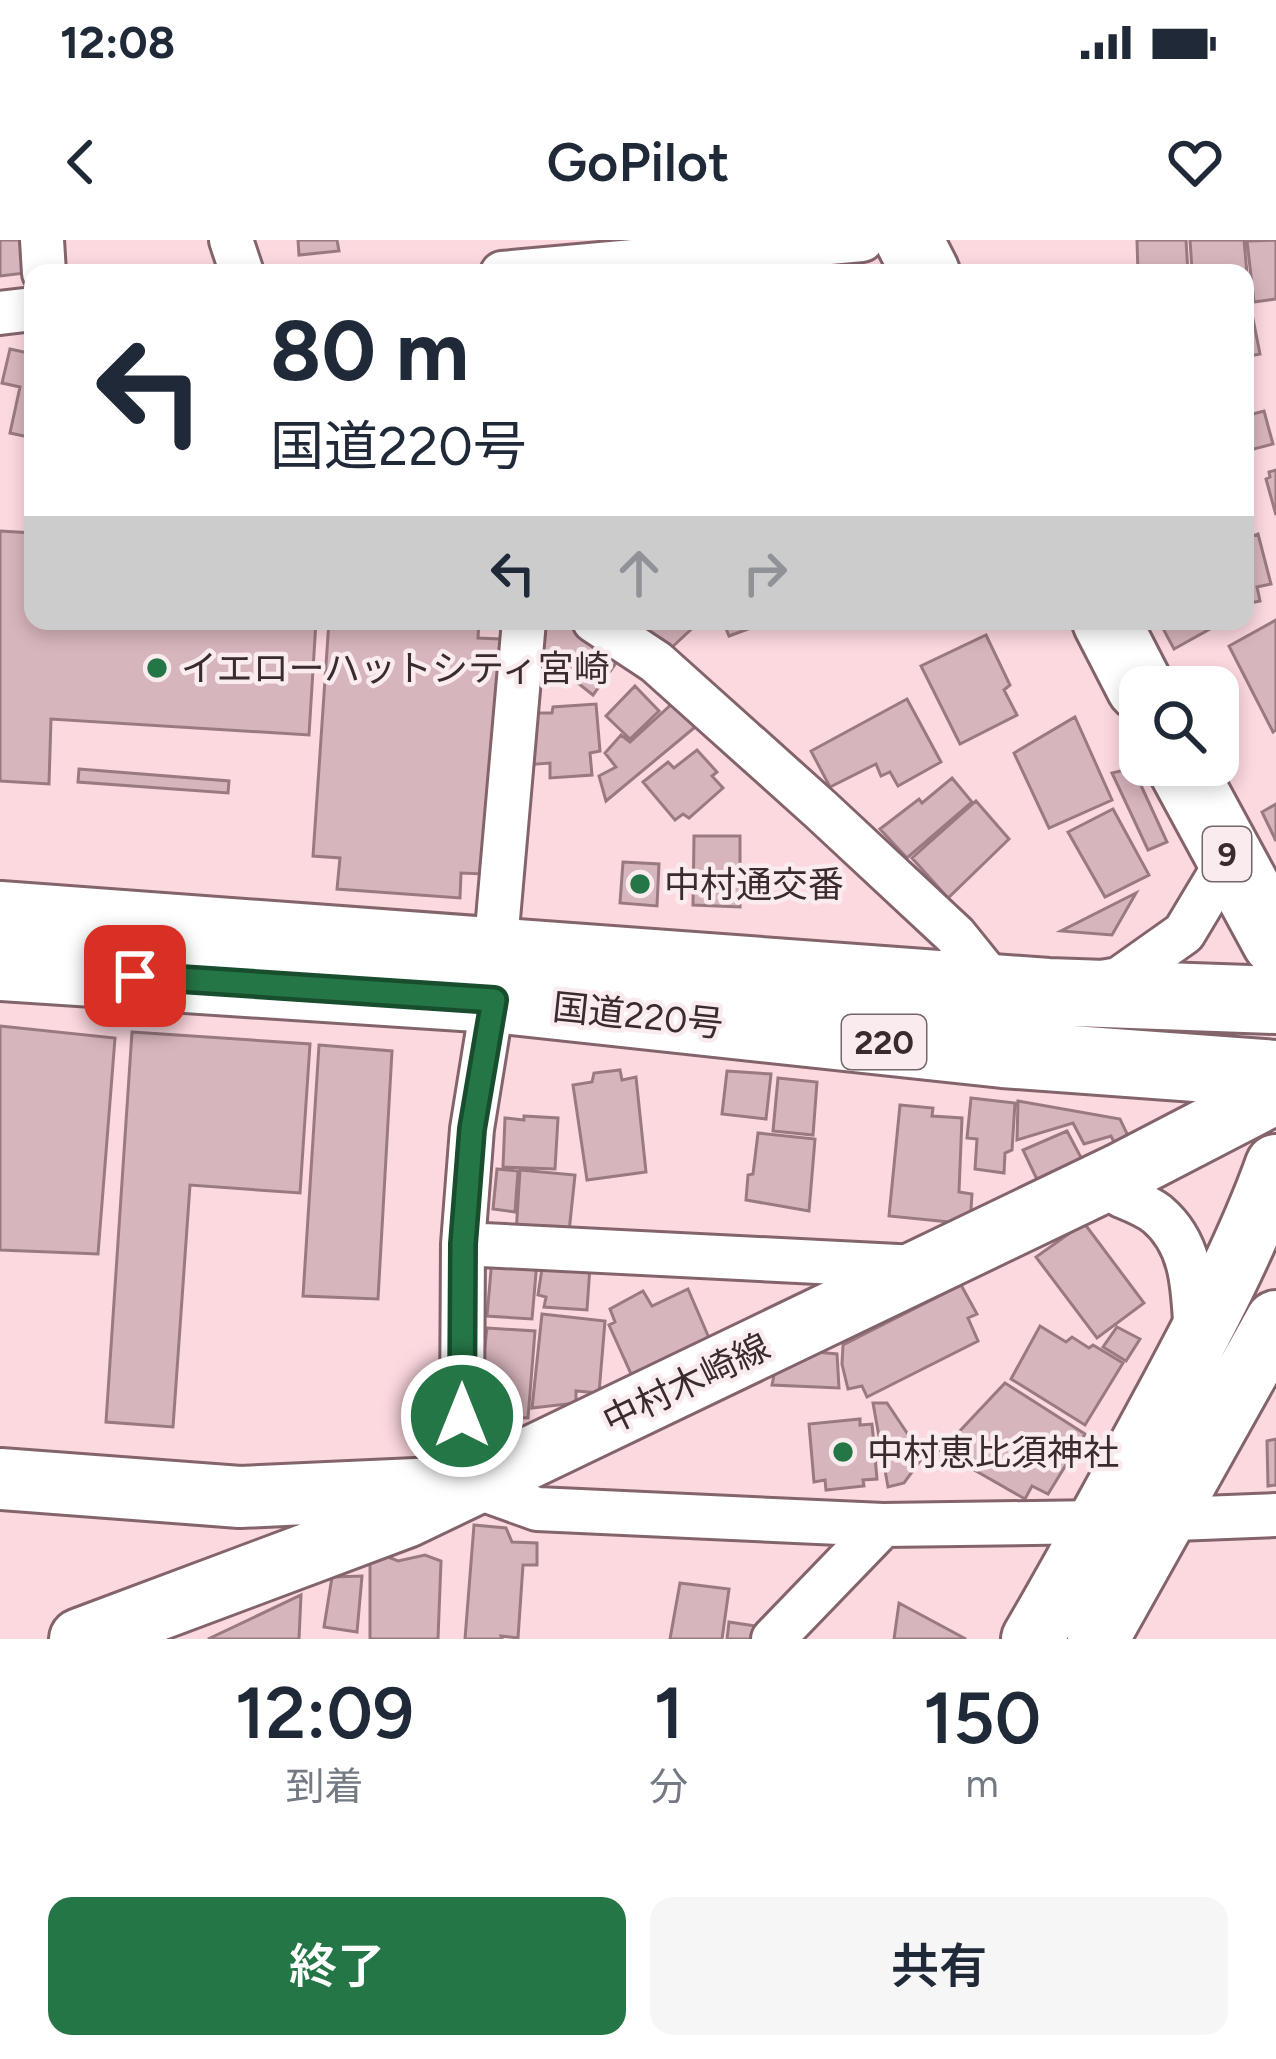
<!DOCTYPE html>
<html lang="ja">
<head>
<meta charset="utf-8">
<style>
	:root { --surface:#fff; --page:#f6f6f7; --text:#1f2937; --muted:#747a83; --accent:#257646 }
	body { margin:0; font-family:Figtree,"Noto Sans JP",sans-serif; background:var(--page); color:var(--text); height:100vh; display:flex; flex-direction:column; font-size:45px; white-space:nowrap }
	* { box-sizing:border-box; margin:0 }
	p { font-size:39px; color:var(--muted) }
	.icon { flex:none; width:66px; height:66px; fill:none; stroke:currentColor; stroke-width:2; stroke-linecap:round; stroke-linejoin:round }
	.map { position:relative; height:1399px; overflow:hidden }
	.side { display:flex; flex-direction:column; background:var(--surface); flex:1 }
	.side>* { flex:none }
	.banner { position:absolute; left:24px; top:24px; width:1230px; height:366px; border-radius:24px; box-shadow:0 6px 18px #0003; background:#fff; color:var(--text); overflow:hidden }
	.fabs { position:absolute; left:1119px; top:426px; display:grid; gap:24px }
	.fabs a { display:grid; place-items:center; width:120px; height:120px; border-radius:24px; background:var(--surface); box-shadow:0 6px 18px #0003; font-size:60px }
	.pin { position:absolute; display:grid; place-items:center; width:102px; height:102px; color:#fff; margin:-51px; border-radius:24px; box-shadow:0 6px 18px #0006 }
	.me { position:absolute; width:132px; margin:-66px; rotate:0deg; stroke-linejoin:round; filter:drop-shadow(0 0 9px #0008) }
	.turn { display:flex; align-items:center; gap:42px; height:252px; padding:0 48px; font-size:54px }
	.turn .icon { width:156px; height:156px; stroke-width:2.5 }
	.turn b { display:block; font-size:84px; line-height:102px }
	.lanes { display:flex; align-items:center; height:114px; padding:0 48px; background:#0003; justify-content:center; gap:60px; direction:ltr }
	.lanes .off { opacity:.35 }
	.eta { display:flex; justify-content:space-evenly; align-items:center; height:204px; text-align:center }
	.eta b { font-size:72px; font-weight:600; line-height:84px }
	.action { display:flex; gap:24px; margin-top:auto; padding:24px 48px }
	.action a { flex:1; height:138px; border-radius:24px; background:var(--accent); color:#fff; font-size:48px; font-weight:600; line-height:138px; text-align:center }
	.action a+a { background:var(--page); color:var(--text) }
	.status { display:flex; justify-content:space-between; align-items:center; height:84px; padding:0 60px; background:var(--surface); direction:ltr }
	.status svg { height:33px; fill:currentColor }
	header { display:flex; justify-content:space-between; align-items:center; height:156px; padding:0 48px; background:var(--surface); font-size:54px; font-weight:600 }
	.map>svg:first-child { display:block }
	.building { fill:#d7b5bc; stroke:#9a7a81; stroke-width:3 }
	.lines { fill:none; stroke-linecap:round; stroke-linejoin:round }
	.street-casing { stroke:#83646b; stroke-width:48 }
	.secondary-casing { stroke:#83646b; stroke-width:66 }
	.primary-casing { stroke:#83646b; stroke-width:72 }
	.highway-casing { stroke:#83646b; stroke-width:72 }
	.street { stroke:#fff; stroke-width:42 }
	.secondary { stroke:#fff; stroke-width:60 }
	.primary { stroke:#fff; stroke-width:66 }
	.highway { stroke:#fff; stroke-width:66 }
	.route-casing { stroke:#184d2e; stroke-width:30 }
	.route { stroke:#257646; stroke-width:21 }
	.poi-dot { fill:#257646; stroke:#faecee; stroke-width:4.5 }
	.labels { text-anchor:middle; stroke-width:9; stroke-linejoin:round; paint-order:stroke }
	.shield { fill:#faecee; stroke:#736568; stroke-width:3 }
	.shield-label { font-size:33px; font-weight:bold; fill:#392b2e }
	.poi-label { font-size:36px; fill:#392b2e; stroke:#faecee; text-anchor:start }
	.street-label { font-size:36px; fill:#392b2e; stroke:#faecee }
</style>
</head>
<body>
<div class="status"><b>12:08</b><svg viewBox="0 0 49 12"><path d="M0 12V9h3v3zM5 12V6h3v6zM10 12V3h3v9zM15 12V0h3v12zM26 1h20v11H26zM47 4h2v5h-2z"/></svg></div>
<header><svg class="icon" aria-label="back" viewBox="0 0 24 24"><path d="M15 5l-7 7 7 7"/></svg>GoPilot<svg class="icon" aria-label="heart" viewBox="0 0 24 24"><path d="M12 20l-8-8c-3-5 5-10 8-4 3-6 11-1 8 4z"/></svg></header>
<div class="map">
<svg width="1276" height="1399" viewBox="0 0 1276 1399">
	<rect width="100%" height="100%" fill="#fcd8df"/>
	<path class="building" d="M0,0H22L25,33L0,36Z
		M298,0H337L339,11L299,15Z
		M1137,0H1186L1188,33H1138Z
		M1190,0H1244L1249,56L1245,57V33H1197V29L1192,30Z
		M1276,0V59L1254,62L1247,1Z
		M842,22L844,33H798Z
		M1252,74L1260,114L1245,117V76Z
		M10,109L33,114V198L10,193L20,147L2,143Z
		M1264,171L1273,204L1246,211L1252,234L1245,236V176Z
		M1276,230V275L1266,239L1270,237L1269,232Z
		M0,291L33,293V381H316L309,495L51,479L49,544L0,541Z
		M1258,294L1271,344L1257,347L1260,361L1245,364V299Z
		M1276,380V490L1273,492L1229,406Z
		M329,381H479L478,398L501,399L484,634L461,633L460,658L337,649L340,618L313,616Z
		M539,381H571L621,416L593,455L531,406Z
		M639,381H700L668,411Z
		M723,381H766L767,382L729,396Z
		M1159,381H1217L1219,384L1174,409Z
		M986,395L1010,445L1004,450L1017,475L960,504L921,426Z
		M635,446L659,471L630,499L606,476Z
		M907,459L941,522L898,546L890,532L881,536L876,524L830,547L811,511Z
		M674,462L700,483L606,561L599,536L616,527L605,513L621,495L630,502Z
		M596,464L600,511L590,513L592,535L550,538V523L524,525V473H552L553,467Z
		M1075,477L1112,560L1049,588L1014,513Z
		M697,510L717,532L712,536L723,548L689,578L683,574L675,580L643,542L668,522L674,528Z
		M1133,528L1167,602L1148,610L1112,533Z
		M79,529L229,541L228,553L78,542Z
		M952,538L972,562L907,618L880,589L919,559L922,563Z
		M976,561L1009,599L948,658L912,618Z
		M1276,564V601L1262,572Z
		M1113,569L1149,635L1105,657L1068,592Z
		M694,596H740V667L693,665Z
		M623,622L659,624L657,666L620,663Z
		M1136,653L1112,695L1061,691Z
		M0,786L115,798L98,1014L0,1010Z
		M132,792L310,804L300,953L190,945L173,1187L106,1182Z
		M319,805L392,811L378,1059L303,1056Z
		M620,830L622,840L636,837L646,932L587,940L573,845L592,842L594,833Z
		M727,831L771,834L766,879L722,874Z
		M778,838L817,842L813,895L773,891Z
		M971,858L1015,863L1012,910L1005,913L1004,933L975,929L977,899L967,898Z
		M1018,861L1120,879L1131,902L1117,908L1111,896L1084,904L1073,883L1017,900Z
		M900,865L933,868L932,876L962,878L959,952L972,954L970,984L889,976Z
		M524,876L558,878L555,929L503,927L505,878L524,880Z
		M1067,891L1085,925L1041,948L1023,910Z
		M758,893L815,899L809,971L746,960L748,935L753,934Z
		M497,929L518,931L515,972L493,969Z
		M520,930L575,935L569,992L516,994Z
		M1084,983L1144,1063L1097,1098L1036,1017Z
		M492,1019L537,1022L532,1079L487,1076Z
		M543,1022L590,1026L587,1070L544,1067L546,1057L538,1055Z
		M961,1045L977,1074L968,1078L978,1101L867,1157L862,1146L848,1149L842,1124L843,1105Z
		M688,1049L709,1098L632,1136L609,1085L615,1082L610,1069L643,1051L652,1066Z
		M542,1074L605,1081L599,1153L576,1151V1163L532,1168Z
		M1040,1086L1066,1102L1072,1097L1089,1108L1093,1105L1123,1123L1085,1185L1011,1139Z
		M1117,1087L1140,1099L1126,1121L1103,1107Z
		M487,1088L535,1091L528,1178L507,1177L504,1185L476,1183Z
		M815,1112L837,1114L839,1148L772,1145L774,1135Z
		M1005,1143L1085,1194L1048,1254L1032,1246L1025,1259L941,1211Z
		M873,1163H887L923,1217L904,1243L888,1247Z
		M860,1179V1185L872,1184L877,1239L863,1240L864,1246L826,1250L825,1240L814,1242L809,1184Z
		M1276,1199V1245L1268,1246L1267,1201Z
		M474,1285L506,1288L512,1302L537,1303V1325H523L518,1398L501,1396L502,1399H465Z
		M383,1315L398,1321L425,1315L441,1321L438,1399H370V1317Z
		M362,1336L357,1392L324,1387L332,1337Z
		M680,1343L729,1349L722,1399H670Z
		M301,1355L299,1399H208Z
		M899,1363L966,1399H894Z
		M729,1382L762,1387L750,1399H727Z"/>
	<g class="lines">
		<defs>
			<path id="street" d="M42,0L44,33
				M231,0L242,33
				M502,33L862,0
				M0,73L33,69
				M594,381L656,422L821,570L955,695L997,747
				M495,713L524,381
				M1091,744L1119,739L1184,693L1229,618
				M493,759L472,889L463,1004L462,1176L473,1246L537,1269L883,1285L1099,1282L1276,1275
				M1120,934L1122,956C1134,961 1147,966 1157,974C1195,1006 1193,1053 1196,1099
				M463,1004L917,1027
				M773,1399L883,1285"/>
			<path id="secondary" d="M0,1239L240,1257L438,1248
				M80,1399L406,1277L1120,934L1276,853
				M1032,1399C1080,1317 1125,1233 1170,1150C1209,1077 1248,1003 1276,925
				M1098,1399L1276,1081"/>
			<path id="primary" d="M909,0L926,33
				M1106,381L1140,447
				M1180,525L1276,702"/>
			<path id="highway" d="M0,675L1048,752L1276,760
				M0,727L493,759L1003,814L1276,834"/>
		</defs>
		<use href="#street" class="street-casing"/>
		<use href="#secondary" class="secondary-casing"/>
		<use href="#primary" class="primary-casing"/>
		<use href="#highway" class="highway-casing"/>
		<use href="#street" class="street"/>
		<use href="#secondary" class="secondary"/>
		<use href="#primary" class="primary"/>
		<use href="#highway" class="highway"/>
	</g>
	<g class="lines">
		<defs>
			<path id="route" d="M135,736L494,760L472,889L463,1004L462,1176"/>
		</defs>
		<use href="#route" class="route-casing"/>
		<use href="#route" class="route"/>
	</g>
	<g class="poi-dot">
		<circle cx="157" cy="428" r="12"/>
		<circle cx="640" cy="644" r="12"/>
		<circle cx="843" cy="1212" r="12"/>
	</g>
	<g class="labels">
		<g class="shield">
			<rect x="1203" y="587" width="48" height="54" rx="9"/>
			<rect x="842" y="775" width="84" height="54" rx="9"/>
		</g>
		<g class="shield-label">
			<text x="1227" y="626">9</text>
			<text x="884" y="814">220</text>
		</g>
		<g class="poi-label">
			<text x="181" y="441">イエローハットシティ宮崎</text>
			<text x="664" y="657">中村通交番</text>
			<text x="867" y="1225">中村恵比須神社</text>
		</g>
		<g class="street-label">
			<text transform="translate(638 775) rotate(6)" y="13">国道220号</text>
			<text transform="translate(686 1143) rotate(-26)" y="13">中村木崎線</text>
		</g>
	</g>
</svg>
<div class="fabs">
<a><svg class="icon" aria-label="search" viewBox="0 0 24 24"><circle cx="10" cy="10" r="6"/><path d="M15 15l6 6"/></svg></a>
</div>
<div class="pin" style="left:135px;top:736px;background:#d93025"><svg class="icon" aria-label="arrive" viewBox="0 0 24 24"><path d="M6 21V4h12l-3 4 3 4H6"/></svg></div>
<svg class="me" style="left:462px;top:1176px" viewBox="-20 -20 40 40"><circle r="17" fill="#257646" stroke="#fff" stroke-width="3"/><path d="M0-11L8 9 0 5-8 9z" fill="#fff"/></svg>
<div class="banner">
<div class="turn"><svg class="icon" aria-label="left" viewBox="0 0 24 24"><path d="M17 20v-9H6M10 6l-5 5 5 5"/></svg><div><b>80 m</b>国道220号</div></div>
<div class="lanes"><svg class="icon" aria-label="left" viewBox="0 0 24 24"><path d="M17 20v-9H6M10 6l-5 5 5 5"/></svg><svg class="icon off" aria-label="ahead" viewBox="0 0 24 24"><path d="M12 20V5M6 11l6-6 6 6"/></svg><svg class="icon off" aria-label="right" viewBox="0 0 24 24"><path d="M7 20v-9h11M14 6l5 5-5 5"/></svg></div>
</div>
</div>
<section class="side">
<div class="eta">
<div><b>12:09</b><p>到着</p></div>
<div><b>1</b><p>分</p></div>
<div><b>150</b><p>m</p></div>
</div>
<div class="action"><a>終了</a><a>共有</a></div>
</section>
</body>
</html>
